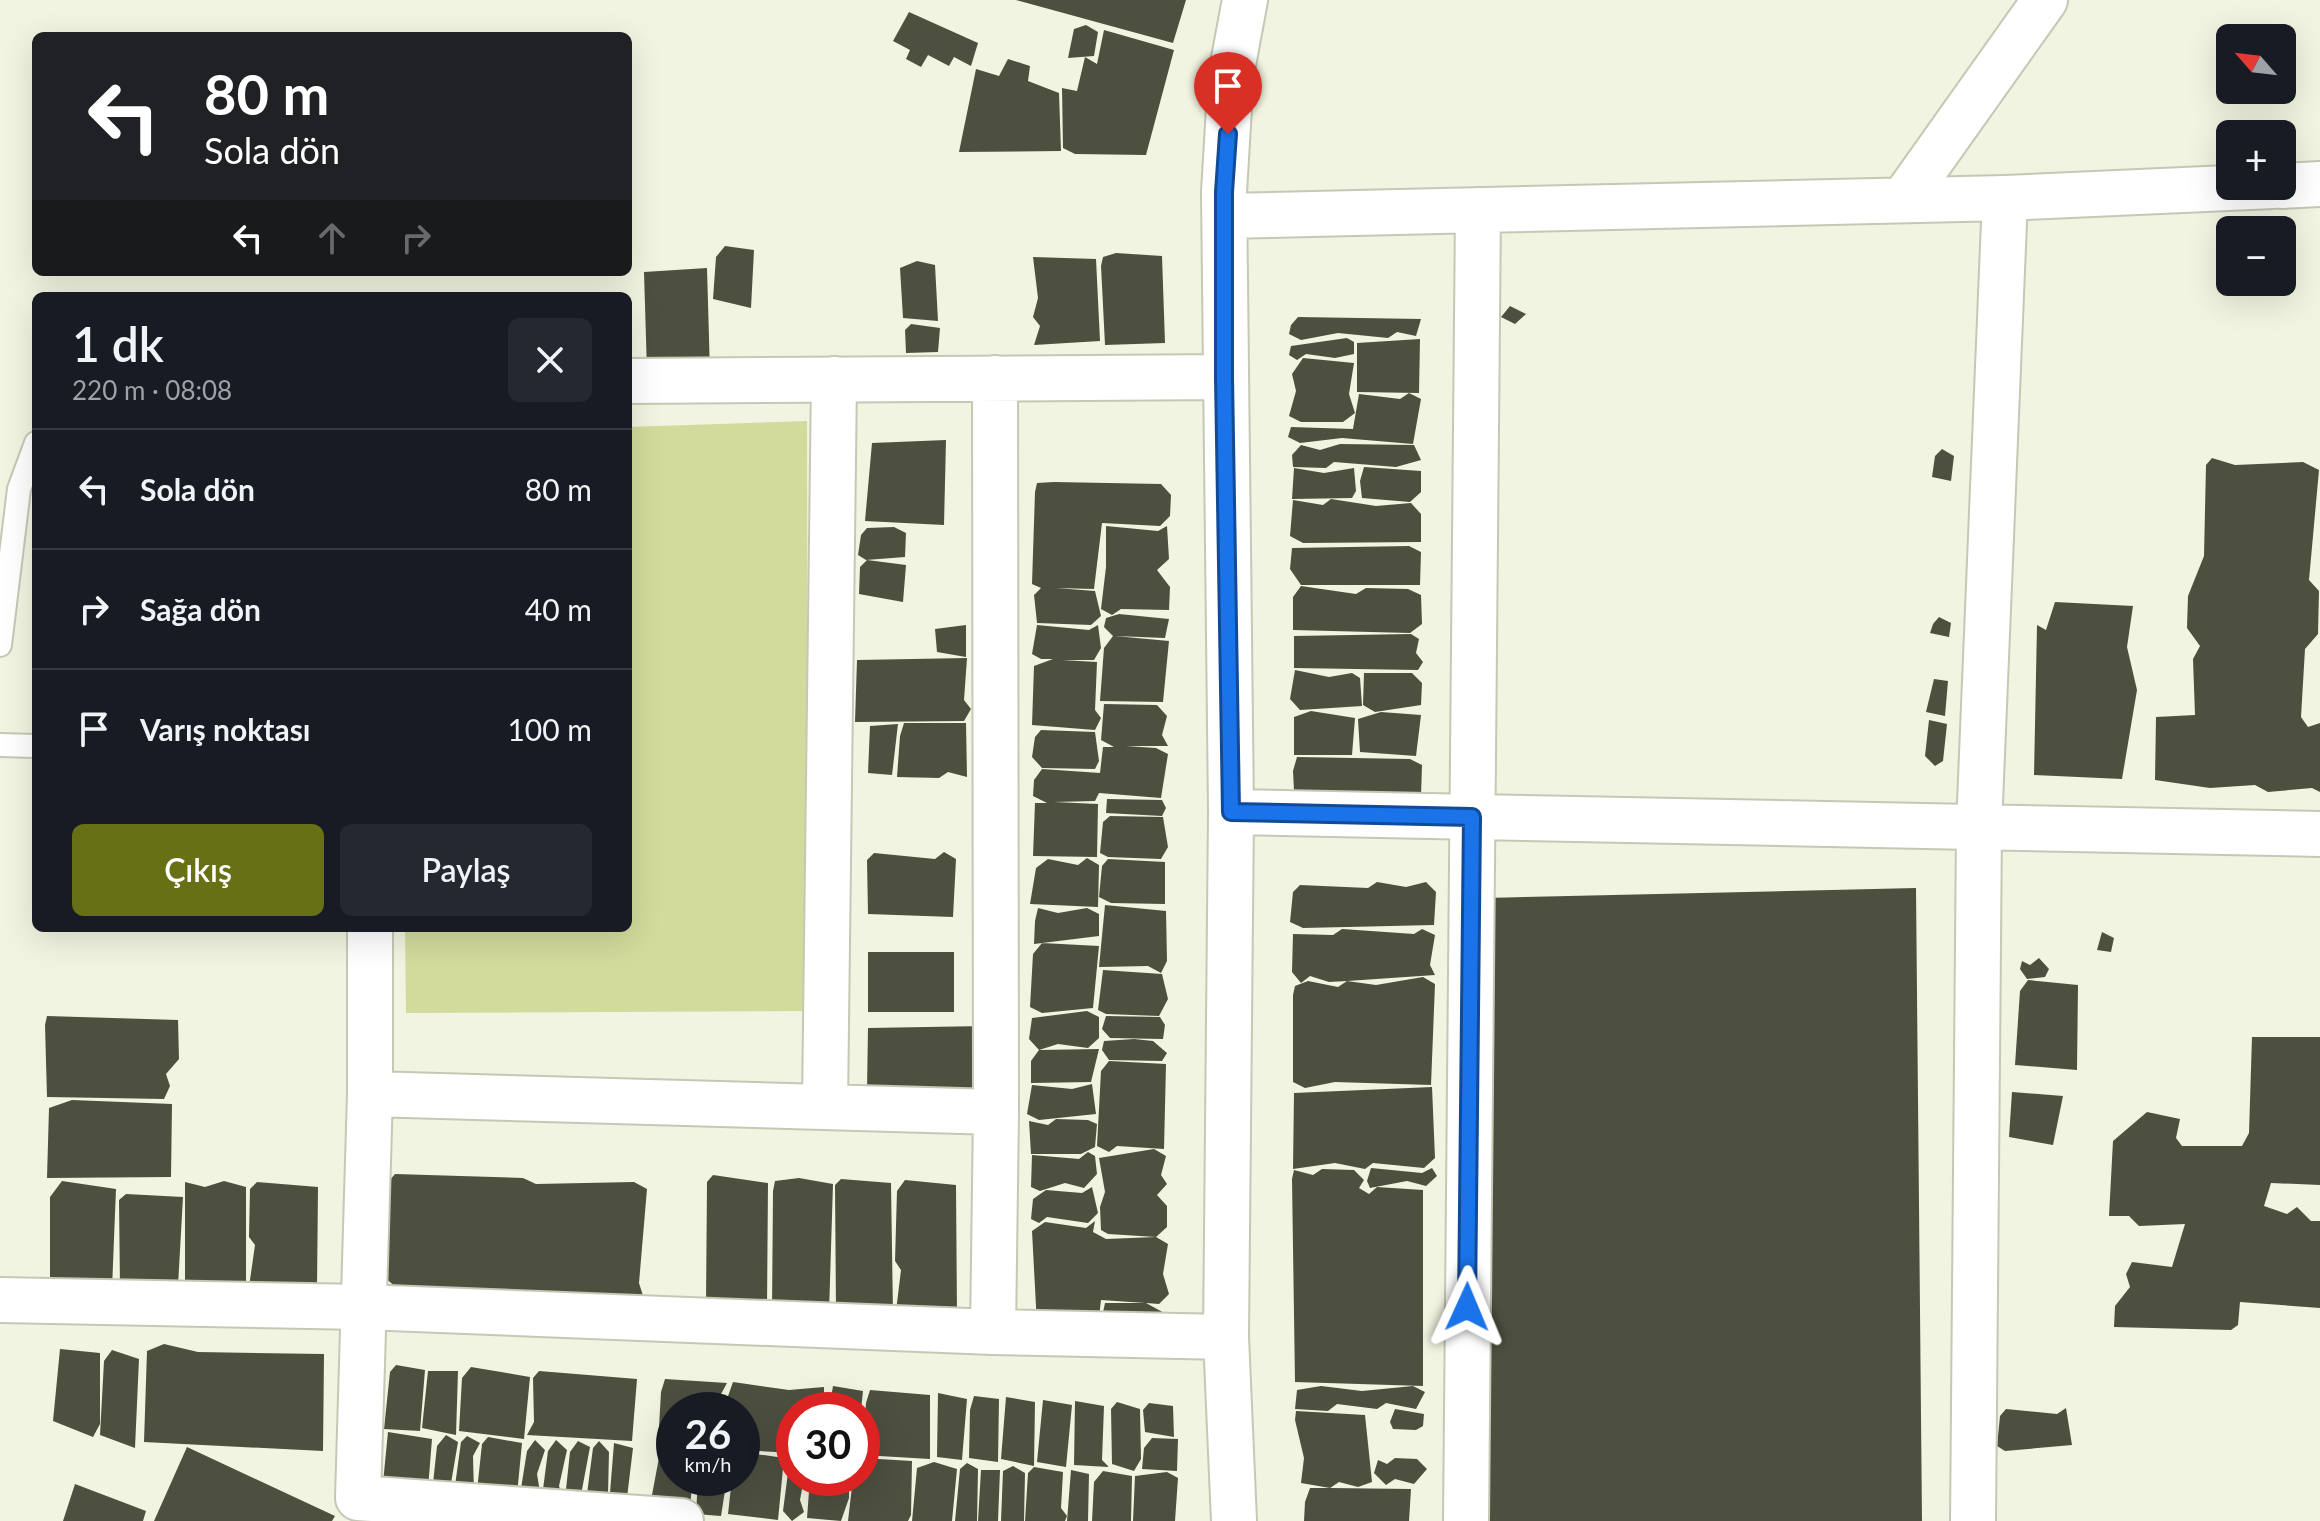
<!DOCTYPE html>
<html lang="tr">
<head>
<meta charset="utf-8">
<style>
	:root { --surface:#171b24; --page:#242831; --text:#f1f3f6; --muted:#9ea1a6; --line:#363941; --accent:#687016 }
	body { margin:0; font-family:Lato,sans-serif; background:var(--page); color:var(--text); height:100vh; display:flex; flex-direction:column; font-size:30px; white-space:nowrap }
	* { box-sizing:border-box; margin:0 }
	p { font-size:26px; color:var(--muted) }
	.icon { flex:none; width:44px; height:44px; fill:none; stroke:currentColor; stroke-width:2; stroke-linecap:round; stroke-linejoin:round }
	.map { position:relative; flex:1; overflow:hidden }
	.side { position:absolute; left:32px; top:292px; width:600px; height:640px; display:flex; flex-direction:column; background:var(--surface); border-radius:12px; box-shadow:0 8px 32px #0002 }
	.side>* { flex:none }
	.hud { position:absolute; left:32px; top:32px; width:600px; height:244px; border-radius:12px; box-shadow:0 8px 32px #0002; background:#202124; color:#fff; overflow:hidden }
	.needle { width:52px; rotate:298deg }
	.controls { position:absolute; left:2216px; top:24px; display:grid; gap:16px }
	.controls a { display:grid; place-items:center; width:80px; height:80px; border-radius:12px; background:var(--surface); box-shadow:0 8px 32px #0002; font-size:40px }
	.speed { position:absolute; left:656px; top:1392px; display:flex; gap:16px; font-size:40px; font-weight:700; text-align:center }
	.speed>* { display:grid; place-content:center; width:104px; height:104px; border-radius:50%; background:var(--surface); box-shadow:0 8px 32px #0002; line-height:1 }
	.speed small { font-size:20px; font-weight:400 }
	.speed .limit { border:12px solid #d22; background:#fff; color:#111 }
	.pin { position:absolute; display:grid; place-items:center; width:68px; height:68px; color:#fff; margin:-82px -34px; border-radius:50% 50% 50% 0; rotate:-45deg; box-shadow:0 0 8px #0007 }
	.pin .icon { rotate:45deg }
	.me { position:absolute; width:88px; margin:-44px; rotate:1deg; stroke-linejoin:round; filter:drop-shadow(0 0 6px #0008) }
	.turn { display:flex; align-items:center; gap:28px; height:168px; padding:0 40px; font-size:36px }
	.turn .icon { width:104px; height:104px; stroke-width:2.5 }
	.turn b { display:block; font-size:56px; line-height:68px }
	.lanes { display:flex; align-items:center; height:76px; padding:0 40px; background:#0003; justify-content:center; gap:40px; direction:ltr }
	.lanes .off { opacity:.35 }
	.round { display:grid; place-items:center; flex:none; width:84px; height:84px; border-radius:12px; background:var(--page) }
	.head { display:flex; align-items:center; justify-content:space-between; height:136px; padding:0 40px }
	h1 { font-size:48px; font-weight:600; line-height:60px }
	.primary-button { display:flex; gap:16px; margin-top:auto; padding:16px 40px }
	.primary-button a { flex:1; height:92px; border-radius:12px; background:var(--accent); color:#fff; font-size:32px; font-weight:600; line-height:92px; text-align:center }
	.primary-button a+a { background:var(--page); color:var(--text) }
	ul { padding:0; list-style:none }
	li { display:flex; align-items:center; gap:24px; height:120px; padding:0 40px; border-top:2px solid var(--line) }
	li div { flex:1 }
	li b { display:block; font-size:30px }
	li em { font-style:normal }
	.map>svg:first-child { display:block }
	.green { fill:#d2da9c }
	.building { fill:#4d503f }
	.lines { fill:none; stroke-linecap:round; stroke-linejoin:round }
	.lane-casing { stroke:#c5c8b4; stroke-width:26 }
	.street-casing { stroke:#c5c8b4; stroke-width:48 }
	.lane { stroke:#fff; stroke-width:22 }
	.street { stroke:#fff; stroke-width:44 }
	.route-casing { stroke:#114b97; stroke-width:20 }
	.route { stroke:#1a73e8; stroke-width:14 }
</style>
</head>
<body>
<div class="map">
<svg width="2320" height="1521" viewBox="0 0 2320 1521">
	<rect width="100%" height="100%" fill="#f1f4e0"/>
	<path class="green" d="M807,421L808,1011L406,1013L405,928H628V427Z"/>
	<path class="building" d="M1016,0H1186L1173,43Z
		M909,12L978,43L971,66L954,57L949,66L928,55L921,67L906,59L910,50L893,41Z
		M1086,25L1098,32L1094,56L1068,58L1074,29Z
		M1104,30L1174,50L1146,155L1075,154L1063,148L1062,88L1077,91L1085,57L1097,64Z
		M1008,59L1030,66L1028,81L1059,93L1061,151L959,152L976,69L999,76Z
		M725,246L754,250L751,308L713,299L716,257Z
		M1116,253L1162,256L1165,343L1105,345L1101,266L1103,257Z
		M1033,257L1096,259L1100,341L1034,345L1040,326L1033,317L1038,298Z
		M917,261L935,265L938,321L903,318L900,268Z
		M707,268L710,373L647,372L644,272Z
		M1510,306L1526,314L1515,324L1501,317Z
		M1298,317L1421,319L1416,336L1397,332L1388,338L1338,333L1301,340L1289,334L1291,325Z
		M911,324L940,328L938,352L906,353L905,330Z
		M1347,338L1354,342V354L1335,358L1306,354L1297,360L1289,355L1291,346Z
		M1420,339L1419,393L1357,392V343Z
		M1303,358L1354,363L1349,394L1355,413L1343,422H1301L1289,416L1296,391L1292,374Z
		M1409,393L1421,399L1413,444L1342,438L1300,443L1288,437L1291,427L1353,429L1359,394L1400,399Z
		M946,440L944,525L865,521L872,443Z
		M1340,444L1414,445L1421,460L1396,467L1334,462L1326,468L1293,467L1292,455L1301,445L1320,450Z
		M1942,449L1954,456L1951,481L1932,477L1935,456Z
		M2212,458L2235,465L2303,462L2319,470L2309,580L2319,591L2318,634L2305,649L2301,717L2308,727L2320,723V792L2312,788L2268,792L2255,785L2210,788L2155,780L2156,717L2195,715L2193,659L2200,646L2187,628L2188,596L2204,556L2206,465Z
		M1364,467L1421,471V492L1410,502L1362,498L1360,481Z
		M1294,468L1324,473L1354,468L1356,491L1352,498L1292,499Z
		M1054,482L1161,484L1171,495L1170,516L1160,526L1102,523L1094,589L1056,588L1095,591L1101,616L1091,625L1037,623L1034,595L1041,588L1032,584L1035,492L1037,483Z
		M1331,499L1376,506L1411,503L1421,514V542L1303,543L1290,536L1293,500L1323,505Z
		M1106,526L1158,531L1167,526L1169,559L1157,570L1170,587L1169,610L1121,609L1112,615L1101,609L1106,567Z
		M894,527L906,533L905,557L866,560L858,555L861,535L867,528Z
		M1409,546L1421,552L1420,585H1301L1290,569L1292,548Z
		M867,560L906,565L903,602L859,594L860,567Z
		M1301,586L1356,594L1366,588L1408,589L1421,595L1422,624L1410,633L1293,630V597Z
		M2055,602L2133,606L2127,647L2137,690L2122,779L2034,775L2037,625L2046,630Z
		M1119,614L1169,619L1165,638L1115,636L1169,641L1163,702L1100,701L1104,648L1113,636L1104,627L1106,618Z
		M1939,617L1951,623L1949,637L1930,633L1933,624Z
		M966,625V657L937,652L935,629Z
		M1037,625L1089,630L1098,625L1101,648L1094,660H1062L1097,662L1095,710L1101,718L1095,730L1032,725L1034,666L1053,659H1041L1032,654Z
		M1411,634L1419,639L1416,653L1423,662L1418,670L1294,668V636Z
		M967,658L964,700L971,709L964,721L855,722L857,660Z
		M1295,670L1329,677L1352,673L1360,678L1362,706L1300,710L1290,699Z
		M1364,673H1412L1422,683L1421,705L1375,712L1363,705Z
		M1934,679L1948,681L1945,716L1926,712Z
		M1104,704L1157,705L1167,716L1162,735L1168,746H1126L1156,748L1168,754L1161,798L1099,793L1095,801L1054,802L1098,804L1097,857L1033,856L1035,803H1047L1033,796L1034,780L1042,769L1100,773L1103,747H1114L1101,740Z
		M1311,711L1355,718L1352,755H1294V717Z
		M1381,712L1421,715L1416,756L1360,752L1358,719Z
		M1929,720L1947,724L1943,761L1935,766L1925,756Z
		M904,723H966L967,777L948,772L939,778L897,777L900,736Z
		M898,724L892,775L868,773L870,726Z
		M1041,730L1095,732L1099,761L1095,769L1042,768L1032,757L1035,737Z
		M1297,757L1410,759L1422,765L1421,797L1295,811L1293,771Z
		M1107,799L1162,800L1166,808L1162,816L1106,813Z
		M1110,816L1163,817L1168,847L1161,859L1108,857L1100,853L1103,822Z
		M944,852L956,859L953,917L868,914L867,860L874,853L935,859Z
		M1087,858L1099,865L1098,907L1030,904L1036,868L1048,859L1078,865Z
		M1108,859L1165,862V904L1111,903L1099,897L1102,866Z
		M1377,882L1406,887L1426,882L1436,892L1434,925L1303,928L1290,922L1293,892L1300,885L1368,888Z
		M1916,888L1922,1521H1490L1484,898Z
		M1105,905L1166,911L1167,961L1161,973L1148,966L1099,967Z
		M1038,908L1058,913L1087,908L1099,914V936L1034,944L1035,921Z
		M1342,929L1414,934L1422,929L1435,935L1430,965L1435,975L1347,981L1376,985L1423,977L1435,984L1431,1085L1335,1082L1305,1088L1293,1082V995L1295,986L1308,981L1338,987L1347,981L1329,982L1310,976L1301,983L1292,972L1293,934L1333,935Z
		M2102,932L2114,938L2111,952L2097,950Z
		M1042,943L1099,946L1093,1008L1042,1013L1030,1007L1033,954Z
		M868,952H954V1012H868Z
		M2039,958L2049,969L2045,977L2027,979L2020,969L2022,961L2030,965Z
		M1103,970L1162,974L1168,999L1159,1016L1106,1014L1098,1010Z
		M2028,980L2078,985L2077,1070L2015,1065L2020,991Z
		M1087,1011L1099,1017V1038L1088,1048L1058,1044L1039,1050L1029,1039L1032,1018Z
		M47,1016L178,1020L179,1059L166,1074L170,1086L164,1099L47,1097L45,1025Z
		M1106,1016L1160,1017L1165,1025L1163,1039L1110,1038L1102,1029Z
		M985,1026L986,1088L867,1090L868,1028Z
		M2252,1037H2320V1185L2271,1183L2264,1206L2287,1214L2297,1207L2311,1221H2320V1308L2240,1302L2238,1325L2231,1330L2114,1327L2115,1306L2130,1287L2126,1274L2132,1262L2172,1267L2185,1224L2139,1226L2129,1216H2109L2113,1141L2147,1112L2180,1119L2176,1138L2182,1146H2242L2249,1133Z
		M1134,1039L1153,1041L1167,1053L1162,1061L1109,1060L1102,1050L1104,1041Z
		M1099,1049L1091,1082L1031,1083V1061L1039,1050Z
		M1109,1061L1166,1064L1164,1149L1117,1146L1109,1152L1097,1146L1101,1071Z
		M1092,1084L1096,1114L1039,1120L1027,1114L1032,1085L1072,1089Z
		M1432,1087L1435,1158L1424,1168L1373,1163L1365,1169L1335,1163L1293,1169L1294,1093Z
		M2012,1092L2063,1096L2053,1145L2009,1137Z
		M72,1100L172,1104L171,1177L47,1178L49,1108Z
		M1056,1119L1088,1120L1097,1124L1095,1147L1081,1154H1031L1029,1121L1048,1125Z
		M1154,1149L1166,1156L1161,1175L1167,1184L1157,1195L1167,1206V1227L1156,1237L1108,1234L1101,1230L1100,1207L1105,1192L1099,1158Z
		M1088,1152L1095,1156L1097,1174L1084,1188L1065,1183L1040,1191L1031,1187L1032,1155L1079,1159Z
		M1371,1168L1422,1173L1432,1168L1437,1176L1426,1186L1407,1181L1370,1188L1367,1181Z
		M1322,1169L1354,1170L1364,1180L1359,1188L1369,1194L1377,1187L1423,1190V1386L1295,1382L1292,1179L1294,1170L1313,1175Z
		M395,1174L523,1178L536,1184L634,1182L647,1189L639,1283L645,1302L398,1289L383,1276L389,1181Z
		M713,1175L768,1183L767,1307L706,1302L707,1182Z
		M799,1178L833,1184L829,1313L772,1310L773,1191L775,1181Z
		M841,1179L891,1183L893,1314L836,1311L835,1185Z
		M905,1180L956,1185L957,1315L896,1311L901,1270L895,1261L897,1191Z
		M62,1181L116,1189L112,1289L50,1283V1197Z
		M224,1181L246,1187V1290L185,1285V1182L205,1187Z
		M257,1182L318,1187L317,1289L249,1287L255,1245L249,1237L250,1189Z
		M1092,1187L1098,1213L1088,1223L1047,1217L1039,1223L1031,1219L1033,1199L1046,1190L1082,1193Z
		M126,1194L183,1197L178,1286L120,1288L119,1200Z
		M1095,1221L1093,1232L1106,1239L1156,1237L1168,1244L1163,1274L1169,1294L1159,1304L1146,1303L1168,1315L1101,1322L1105,1303H1145L1101,1300L1098,1326L1037,1325L1032,1231L1045,1222L1086,1228Z
		M164,1344L198,1352L324,1354L323,1451L144,1442L147,1351Z
		M60,1349L100,1353V1424L93,1437L53,1421Z
		M112,1350L139,1359L135,1448L100,1435L104,1361Z
		M396,1365L425,1370L420,1431L384,1429L390,1372Z
		M471,1367L530,1377L524,1439L459,1431L462,1378Z
		M428,1371H458L456,1435L422,1428Z
		M539,1371L637,1379L632,1441L527,1435L534,1422L533,1378Z
		M665,1379L727,1383L720,1396V1410H674V1444L658,1445L661,1392Z
		M733,1382L789,1390L824,1387V1410H794V1453L742,1450V1410H727V1399Z
		M833,1386L863,1391L861,1410H829Z
		M1321,1386L1362,1391L1413,1386L1425,1392L1416,1409L1386,1403L1377,1409L1337,1404L1328,1411L1295,1409L1297,1390Z
		M870,1390L930,1395V1459L862,1455L866,1403Z
		M938,1393L967,1399L962,1460L937,1457Z
		M974,1396L999,1399L998,1462L969,1458L970,1410Z
		M1006,1397L1035,1402L1034,1466L1001,1459Z
		M1043,1400L1072,1405L1066,1467L1037,1462Z
		M1075,1401L1104,1406L1102,1460L1109,1467L1074,1465Z
		M1117,1402L1140,1409L1141,1459L1134,1471L1112,1464L1111,1409Z
		M1149,1403L1173,1406L1174,1437L1145,1432L1143,1410Z
		M2066,1408L2072,1445L2005,1451L1997,1446L2000,1416L2006,1409L2057,1414Z
		M1395,1409L1424,1414L1423,1426L1416,1430L1393,1429L1390,1422Z
		M1296,1411L1365,1415L1372,1482L1358,1487L1339,1482L1330,1488L1411,1489L1409,1521H1304L1305,1502L1310,1488H1330L1301,1483L1304,1458L1295,1420Z
		M388,1432L432,1439L427,1501L382,1493Z
		M446,1435L458,1442L448,1501L432,1493L437,1446Z
		M467,1436L480,1443L473,1456L474,1494L454,1493L461,1442Z
		M488,1437L522,1443L516,1505L476,1500L482,1444Z
		M1152,1438L1178,1439L1177,1471L1142,1469L1144,1448Z
		M535,1440L545,1450L537,1474L541,1498L519,1501L527,1451Z
		M556,1440L567,1450L559,1486L563,1498L542,1497L548,1451Z
		M578,1441L590,1447L578,1511L564,1508L570,1452Z
		M599,1441L609,1452L608,1495L585,1509L593,1448Z
		M614,1443L633,1448L625,1514L609,1505Z
		M187,1447L335,1516L332,1521H154Z
		M661,1447L674,1448V1478H693L689,1516L649,1511Z
		M742,1452L784,1458L778,1520L728,1514L732,1478H742Z
		M862,1458L912,1461L911,1515L908,1521H848L853,1478H862Z
		M1395,1458L1417,1459L1427,1469L1414,1484L1395,1479L1386,1485L1374,1473L1378,1460L1387,1464Z
		M794,1459V1478H804L800,1500L804,1512L792,1521L783,1511L789,1465Z
		M934,1462L957,1469L952,1521H912L917,1468Z
		M967,1463L978,1469L977,1521H955L960,1469Z
		M1013,1466L1025,1473L1024,1521H1001L1003,1471Z
		M1034,1467L1063,1472L1061,1508L1067,1516L1065,1521H1025L1028,1473Z
		M981,1470H1000L998,1521H978Z
		M1071,1470L1089,1474L1088,1521H1067Z
		M1103,1471L1132,1476L1131,1521H1092L1094,1482Z
		M1167,1472L1178,1478L1175,1521H1133L1135,1476Z
		M698,1478H727L721,1516L696,1514Z
		M810,1478H849V1498L841,1521L807,1518Z
		M75,1484L146,1511L143,1521H63Z"/>
	<g class="lines">
		<defs>
			<path id="lane" d="M0,645L19,489L36,443
				M0,745L36,746"/>
			<path id="street" d="M2282,186L2320,184
				M1903,200L2045,0
				M1225,216L2005,198L2273,186
				M628,381L1224,377
				M1231,812L2320,834
				M370,928V1094L358,1498L681,1521
				M370,1094L996,1112
				M825,1105L834,379
				M0,1300L363,1307L993,1332L1226,1337
				M993,1332L996,1112L995,378
				M1234,1521L1226,1337L1231,812L1224,192L1231,75L1245,0
				M1466,1521L1478,210
				M1973,1521L1979,827L2005,198"/>
		</defs>
		<use href="#lane" class="lane-casing"/>
		<use href="#street" class="street-casing"/>
		<use href="#lane" class="lane"/>
		<use href="#street" class="street"/>
	</g>
	<g class="lines">
		<defs>
			<path id="route" d="M1228,134L1224,192V377L1231,812L1472,817L1467,1307"/>
		</defs>
		<use href="#route" class="route-casing"/>
		<use href="#route" class="route"/>
	</g>
</svg>
<div class="controls">
<a><svg class="needle" viewBox="-14 -14 28 28"><path d="M0-13l5 13h-10z" fill="#e53935"/><path d="M0 13l5-13h-10z" fill="#9ea1a6"/></svg></a>
<a>+</a>
<a>−</a>
</div>
<div class="speed"><div>26<small>km/h</small></div><div class="limit">30</div></div>
<div class="pin" style="left:1228px;top:134px;background:#d93025"><svg class="icon" aria-label="arrive" viewBox="0 0 24 24"><path d="M6 21V4h12l-3 4 3 4H6"/></svg></div>
<svg class="me" style="left:1467px;top:1307px" viewBox="-20 -20 40 40"><path d="M0-17L14 15 0 8-14 15z" fill="#1a73e8" stroke="#fff" stroke-width="4"/></svg>
<div class="hud">
<div class="turn"><svg class="icon" aria-label="left" viewBox="0 0 24 24"><path d="M17 20v-9H6M10 6l-5 5 5 5"/></svg><div><b>80 m</b>Sola dön</div></div>
<div class="lanes"><svg class="icon" aria-label="left" viewBox="0 0 24 24"><path d="M17 20v-9H6M10 6l-5 5 5 5"/></svg><svg class="icon off" aria-label="ahead" viewBox="0 0 24 24"><path d="M12 20V5M6 11l6-6 6 6"/></svg><svg class="icon off" aria-label="right" viewBox="0 0 24 24"><path d="M7 20v-9h11M14 6l5 5-5 5"/></svg></div>
</div>
<section class="side">
<div class="head"><div><h1>1 dk</h1><p>220 m · 08:08</p></div><a class="round"><svg class="icon" aria-label="close" viewBox="0 0 24 24"><path d="M6 6l12 12M18 6L6 18"/></svg></a></div>
<ul>
<li><svg class="icon" aria-label="left" viewBox="0 0 24 24"><path d="M17 20v-9H6M10 6l-5 5 5 5"/></svg><div><b>Sola dön</b></div><em>80 m</em></li>
<li><svg class="icon" aria-label="right" viewBox="0 0 24 24"><path d="M7 20v-9h11M14 6l5 5-5 5"/></svg><div><b>Sağa dön</b></div><em>40 m</em></li>
<li><svg class="icon" aria-label="arrive" viewBox="0 0 24 24"><path d="M6 21V4h12l-3 4 3 4H6"/></svg><div><b>Varış noktası</b></div><em>100 m</em></li>
</ul>
<div class="primary-button"><a>Çıkış</a><a>Paylaş</a></div>
</section>
</div>
</body>
</html>
